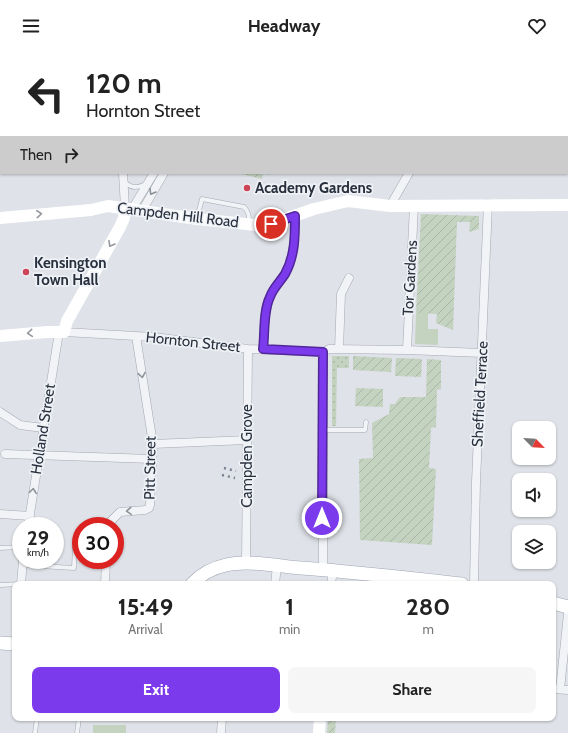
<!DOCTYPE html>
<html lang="en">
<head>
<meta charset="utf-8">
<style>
	:root { --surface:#fff; --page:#f6f6f6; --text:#222; --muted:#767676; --accent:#7c3aed }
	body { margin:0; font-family:Cabin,sans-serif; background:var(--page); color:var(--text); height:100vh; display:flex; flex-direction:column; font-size:15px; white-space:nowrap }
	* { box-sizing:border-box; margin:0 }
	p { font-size:13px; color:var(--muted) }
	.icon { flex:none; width:22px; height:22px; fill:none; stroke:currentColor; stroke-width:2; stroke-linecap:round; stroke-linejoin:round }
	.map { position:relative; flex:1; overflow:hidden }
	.drawer { position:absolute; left:12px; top:529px; width:544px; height:140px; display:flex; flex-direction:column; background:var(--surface); border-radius:8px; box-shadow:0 1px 3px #0004 }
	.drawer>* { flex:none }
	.guide { position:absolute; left:0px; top:0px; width:568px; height:122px; box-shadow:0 1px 3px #0004; background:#fff; color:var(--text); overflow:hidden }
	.needle { width:26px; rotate:115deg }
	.fabs { position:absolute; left:512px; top:369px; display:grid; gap:8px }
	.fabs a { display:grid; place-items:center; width:44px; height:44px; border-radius:8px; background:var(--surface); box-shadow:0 1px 3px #0004; font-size:20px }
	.speed { position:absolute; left:12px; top:465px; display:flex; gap:8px; font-size:20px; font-weight:700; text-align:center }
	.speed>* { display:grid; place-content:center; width:52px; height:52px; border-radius:50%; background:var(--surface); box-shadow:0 1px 3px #0004; line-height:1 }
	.speed small { font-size:10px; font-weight:400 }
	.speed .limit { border:6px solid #d22; background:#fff; color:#111 }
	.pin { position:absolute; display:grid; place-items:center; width:34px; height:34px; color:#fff; margin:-17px; border:2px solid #fff; border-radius:50%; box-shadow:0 1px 4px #0007 }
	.me { position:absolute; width:44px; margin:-22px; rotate:0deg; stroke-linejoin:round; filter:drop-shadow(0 0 3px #0008) }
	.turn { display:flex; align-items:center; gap:14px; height:84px; padding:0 20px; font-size:18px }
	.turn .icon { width:52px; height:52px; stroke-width:2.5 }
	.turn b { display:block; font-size:28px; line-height:34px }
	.then { display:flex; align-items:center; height:38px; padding:0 20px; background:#0003; gap:8px; font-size:15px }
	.eta { display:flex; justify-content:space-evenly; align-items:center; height:68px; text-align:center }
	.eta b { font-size:24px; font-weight:700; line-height:28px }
	.button { display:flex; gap:8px; margin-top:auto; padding:8px 20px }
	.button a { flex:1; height:46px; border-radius:8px; background:var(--accent); color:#fff; font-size:16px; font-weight:700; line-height:46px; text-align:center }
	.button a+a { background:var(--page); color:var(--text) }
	header { display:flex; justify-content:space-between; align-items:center; height:52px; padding:0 20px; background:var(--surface); font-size:18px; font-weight:700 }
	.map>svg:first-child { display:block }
	.grass { fill:url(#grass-dots) }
	.park { fill:#c4d2c0 }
	.garden { fill:url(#garden-furrows) }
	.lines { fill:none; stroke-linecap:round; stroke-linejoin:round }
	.lane-casing { stroke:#a4a9b2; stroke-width:5 }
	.street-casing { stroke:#a4a9b2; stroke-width:9 }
	.primary-casing { stroke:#9ea6b3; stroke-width:14 }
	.lane { stroke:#f1f3f6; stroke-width:4 }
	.street { stroke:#f1f3f6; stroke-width:8 }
	.secondary { stroke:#fff; stroke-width:12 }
	.primary { stroke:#fff; stroke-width:13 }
	.rail { stroke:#788191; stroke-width:2.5; stroke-dasharray:2 4; stroke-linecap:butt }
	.oneway { stroke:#8c929a }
	.oneway2 { stroke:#94989e }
	.route-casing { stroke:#51269a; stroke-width:10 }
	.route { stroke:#7c3aed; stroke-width:7 }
	.poi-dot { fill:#cc4556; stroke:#eef1f5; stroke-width:1.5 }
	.labels { text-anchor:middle; stroke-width:3.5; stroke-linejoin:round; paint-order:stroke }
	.poi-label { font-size:15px; font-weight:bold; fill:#28303e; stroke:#eef1f5; text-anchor:start }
	.street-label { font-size:15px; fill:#28303e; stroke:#eef1f5 }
</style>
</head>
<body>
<header><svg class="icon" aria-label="menu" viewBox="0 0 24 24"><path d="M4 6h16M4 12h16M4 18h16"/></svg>Headway<svg class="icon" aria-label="heart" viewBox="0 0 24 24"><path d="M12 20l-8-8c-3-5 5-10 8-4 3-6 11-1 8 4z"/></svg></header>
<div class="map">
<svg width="568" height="681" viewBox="0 0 568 681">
	<defs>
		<pattern id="grass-dots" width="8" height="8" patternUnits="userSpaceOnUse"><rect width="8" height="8" fill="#c4d2c0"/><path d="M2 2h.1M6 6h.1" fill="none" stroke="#a8b5a6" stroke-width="1.8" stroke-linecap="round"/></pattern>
		<pattern id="garden-furrows" width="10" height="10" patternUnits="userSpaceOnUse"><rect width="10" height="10" fill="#c4d2c0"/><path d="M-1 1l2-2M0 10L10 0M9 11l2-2" fill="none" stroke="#a8b5a6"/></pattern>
	</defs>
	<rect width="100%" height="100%" fill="#dfe2e8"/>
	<path class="grass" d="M332,304H349V316H337L336,374H332Z"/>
	<path class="park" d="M416,261H428V277H438V293L415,292Z
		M93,673H126V681H93Z"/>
	<path class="garden" d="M238,121H271L270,123L263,121L262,127Z
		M421,162L479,164V177L469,180L470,170H457L453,278L436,271L437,262L416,261Z
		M353,304L392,306L391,320L353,318Z
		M396,306L422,307L421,325L395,324Z
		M427,307L441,308V337L437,338L436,375L431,376L429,416L436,417L432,493L360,488L359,407L373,406L372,371L389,362L390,352H395L400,345H426Z
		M356,336L383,337V355L355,354Z
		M328,666H336L335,681H327Z"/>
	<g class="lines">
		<defs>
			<path id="lane" d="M265,0L273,1
				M124,129C131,137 137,136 146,132
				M197,166L202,147L244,155C249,160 249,164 249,171
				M323,378H365L366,370
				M0,496L21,495
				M22,513L74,516L75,494
				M0,533L21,532
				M35,681L37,666
				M77,681L79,666"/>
			<path id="street" d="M24,0V1
				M111,0V1
				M201,1V0
				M435,1V0
				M477,1L478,0
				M0,55H1
				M123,121L125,156
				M390,154L409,121
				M132,157L154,121
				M142,159L164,121
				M64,280L154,285L248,297L323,300L329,297L407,298L482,301
				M263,297C265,282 263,259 270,245C273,236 280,230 285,222C295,204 295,184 295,164
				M339,297L341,242L349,226
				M407,298L414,154
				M323,300V518
				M0,360L20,373L43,376
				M153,392L247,388
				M5,402L152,407
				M0,462L30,464
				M28,474L59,280
				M109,474L110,470L120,460L145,458L149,456L150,453L153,392L136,284
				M246,511L248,297
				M21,532L23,508
				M105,532L106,508
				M275,532L277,514
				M331,532L333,518
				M474,532L476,430L488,152
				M553,637L568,638
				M560,637L568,562
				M221,681L222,666"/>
			<path id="primary" d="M192,532C201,522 212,516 226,513C248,508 278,514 301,516C355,520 408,526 462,532
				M553,551L568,555
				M0,591L15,592"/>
		</defs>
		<use href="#lane" class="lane-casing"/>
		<use href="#street" class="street-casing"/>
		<use href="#primary" class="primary-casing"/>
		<use href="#lane" class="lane"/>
		<use href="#street" class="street"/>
		<path class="secondary" d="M0,166L91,158L108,154L197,167L265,174L314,157L348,149L390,154L568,153
			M0,284L47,280H64L67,269L120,175L124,166L125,156
			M319,681L320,666"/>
		<use href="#primary" class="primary"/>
		<path class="rail" d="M224,416L236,419
			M222,423L235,426"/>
	</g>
	<defs><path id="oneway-chevron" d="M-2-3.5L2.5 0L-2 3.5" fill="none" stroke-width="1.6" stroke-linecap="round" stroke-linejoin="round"/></defs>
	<g class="oneway">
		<use href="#oneway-chevron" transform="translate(152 140) rotate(120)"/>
		<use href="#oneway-chevron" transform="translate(142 323) rotate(81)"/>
		<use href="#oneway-chevron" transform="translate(33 439) rotate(-82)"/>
		<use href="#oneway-chevron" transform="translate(129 459) rotate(176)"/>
	</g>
	<g class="oneway2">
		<use href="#oneway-chevron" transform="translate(39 162) rotate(-5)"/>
		<use href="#oneway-chevron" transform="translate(111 192) rotate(120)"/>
		<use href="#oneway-chevron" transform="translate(30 281) rotate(175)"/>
	</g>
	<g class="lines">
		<defs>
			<path id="route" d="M271,172L295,164C295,184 295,204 285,222C280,230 273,236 270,245C263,259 265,282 263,297L323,300L322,466"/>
		</defs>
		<use href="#route" class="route-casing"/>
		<use href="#route" class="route"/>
	</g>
	<g class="poi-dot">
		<circle cx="247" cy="136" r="4"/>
		<circle cx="26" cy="220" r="4"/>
	</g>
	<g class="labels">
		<g class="poi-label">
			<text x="255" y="141">Academy Gardens</text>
			<text x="34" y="216">Kensington<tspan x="34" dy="17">Town Hall</tspan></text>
		</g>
		<g class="street-label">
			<text transform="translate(178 163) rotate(7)" y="5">Campden Hill Road</text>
			<text transform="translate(410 226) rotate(-87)" y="5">Tor Gardens</text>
			<text transform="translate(193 290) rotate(6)" y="5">Hornton Street</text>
			<text transform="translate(480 342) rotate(-87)" y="5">Sheffield Terrace</text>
			<text transform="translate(43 377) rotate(-81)" y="5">Holland Street</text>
			<text transform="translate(247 404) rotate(-90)" y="5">Campden Grove</text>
			<text transform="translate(150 416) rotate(-89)" y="5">Pitt Street</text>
		</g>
	</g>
</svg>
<div class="fabs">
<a><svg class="needle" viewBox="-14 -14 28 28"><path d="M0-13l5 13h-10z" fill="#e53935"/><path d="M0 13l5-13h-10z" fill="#767676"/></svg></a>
<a><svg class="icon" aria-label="sound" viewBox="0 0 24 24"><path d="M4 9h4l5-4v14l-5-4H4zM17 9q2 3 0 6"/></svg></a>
<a><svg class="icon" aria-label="layers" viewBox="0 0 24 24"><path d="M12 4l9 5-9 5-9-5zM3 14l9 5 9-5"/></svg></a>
</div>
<div class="speed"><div>29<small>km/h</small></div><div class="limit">30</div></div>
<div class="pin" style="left:271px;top:172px;background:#d93025"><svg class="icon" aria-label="arrive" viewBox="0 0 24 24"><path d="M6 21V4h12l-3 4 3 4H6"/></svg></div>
<svg class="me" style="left:322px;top:466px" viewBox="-20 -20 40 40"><circle r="17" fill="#7c3aed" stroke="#fff" stroke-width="3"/><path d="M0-11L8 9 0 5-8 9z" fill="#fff"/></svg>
<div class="guide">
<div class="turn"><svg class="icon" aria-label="left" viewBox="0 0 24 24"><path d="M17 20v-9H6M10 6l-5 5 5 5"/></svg><div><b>120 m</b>Hornton Street</div></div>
<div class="then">Then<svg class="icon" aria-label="right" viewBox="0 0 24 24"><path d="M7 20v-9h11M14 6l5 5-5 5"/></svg></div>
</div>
<section class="drawer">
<div class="eta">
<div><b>15:49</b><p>Arrival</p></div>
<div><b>1</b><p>min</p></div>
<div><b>280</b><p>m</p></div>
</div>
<div class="button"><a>Exit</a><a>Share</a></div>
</section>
</div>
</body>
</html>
